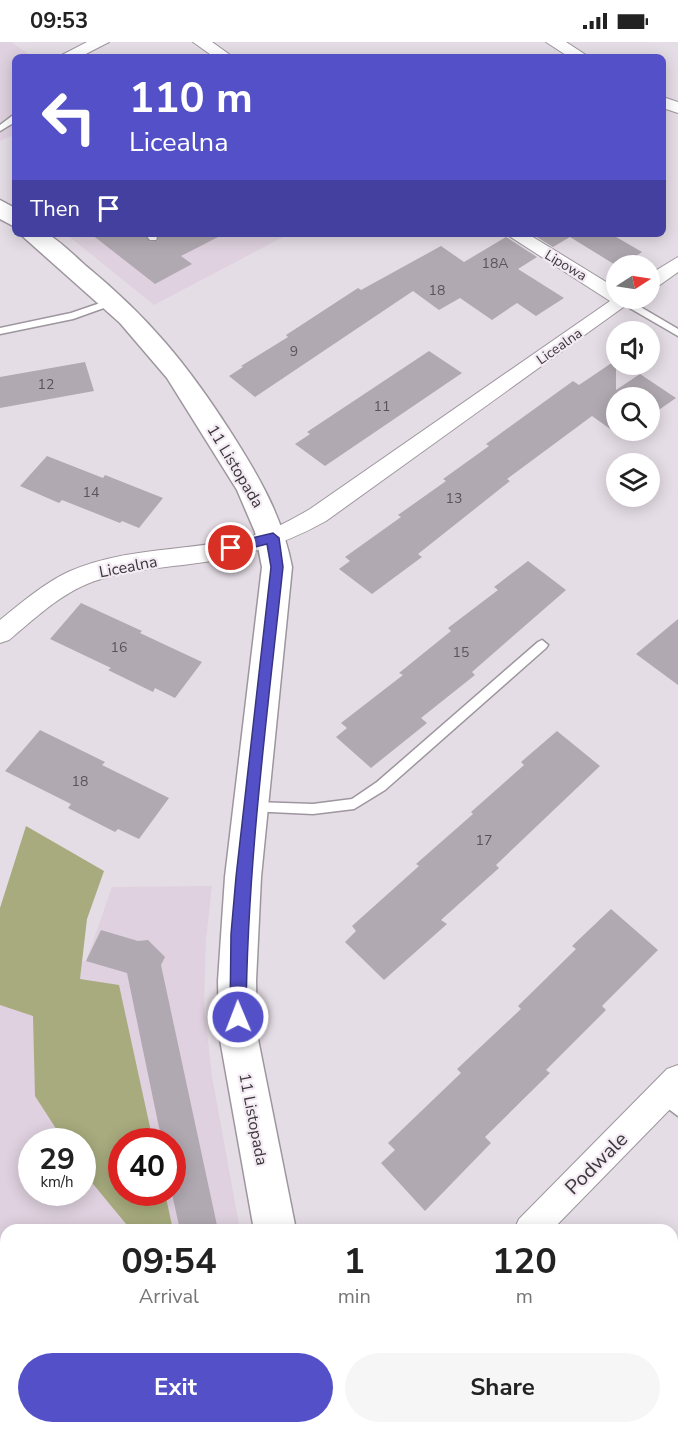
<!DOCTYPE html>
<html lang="en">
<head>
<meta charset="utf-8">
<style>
	:root { --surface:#fff; --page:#f6f6f6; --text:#222; --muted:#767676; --accent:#5451c8 }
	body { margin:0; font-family:"Nunito Sans",sans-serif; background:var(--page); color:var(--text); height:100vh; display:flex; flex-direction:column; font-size:22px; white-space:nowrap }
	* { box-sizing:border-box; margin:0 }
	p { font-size:20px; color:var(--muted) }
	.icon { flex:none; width:33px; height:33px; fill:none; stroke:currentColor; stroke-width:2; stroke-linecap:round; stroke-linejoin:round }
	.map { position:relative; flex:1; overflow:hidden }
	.details { position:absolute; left:0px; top:1182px; width:678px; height:210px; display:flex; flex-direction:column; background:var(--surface); border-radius:18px 18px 0 0; box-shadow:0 3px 15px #0003 }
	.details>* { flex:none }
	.hud { position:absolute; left:12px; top:12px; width:654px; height:183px; border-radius:9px; box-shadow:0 3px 15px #0003; background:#5451c8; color:#fff; overflow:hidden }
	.needle { width:39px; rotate:78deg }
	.tools { position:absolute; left:606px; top:213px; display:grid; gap:12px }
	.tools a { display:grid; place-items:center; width:54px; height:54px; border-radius:50%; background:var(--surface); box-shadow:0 3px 15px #0003; font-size:30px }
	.speed { position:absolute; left:18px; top:1086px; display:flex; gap:12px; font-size:30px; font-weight:700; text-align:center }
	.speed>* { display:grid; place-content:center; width:78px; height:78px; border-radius:50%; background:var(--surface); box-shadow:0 3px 15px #0003; line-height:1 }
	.speed small { font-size:15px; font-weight:400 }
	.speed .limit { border:9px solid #d22; background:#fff; color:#111 }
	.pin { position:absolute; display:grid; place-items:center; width:51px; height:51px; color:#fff; margin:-26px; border:3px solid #fff; border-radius:50%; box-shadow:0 2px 6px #0007 }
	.me { position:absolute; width:66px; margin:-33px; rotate:359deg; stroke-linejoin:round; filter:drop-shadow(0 0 4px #0008) }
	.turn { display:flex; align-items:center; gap:21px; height:126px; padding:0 18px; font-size:27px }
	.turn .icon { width:78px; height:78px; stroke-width:2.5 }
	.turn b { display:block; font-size:42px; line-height:51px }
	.then { display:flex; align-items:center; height:57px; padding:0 18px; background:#0003; gap:12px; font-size:22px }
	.eta { display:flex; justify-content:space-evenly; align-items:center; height:102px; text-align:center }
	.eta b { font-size:36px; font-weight:700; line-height:42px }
	.cta { display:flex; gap:12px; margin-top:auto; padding:12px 18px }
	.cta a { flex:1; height:69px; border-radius:36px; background:var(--accent); color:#fff; font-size:24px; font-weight:700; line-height:69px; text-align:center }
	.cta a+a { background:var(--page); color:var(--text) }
	.status { display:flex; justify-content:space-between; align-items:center; height:42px; padding:0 30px; background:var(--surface); direction:ltr }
	.status svg { height:16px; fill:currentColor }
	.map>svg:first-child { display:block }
	.built { fill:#dfd1df; fill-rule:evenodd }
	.green { fill:#c3c79e }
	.forest { fill:#a7ab7d }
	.building { fill:#b1a9b1 }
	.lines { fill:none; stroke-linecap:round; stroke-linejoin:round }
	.lane-casing { stroke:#9e969e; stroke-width:3 }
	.street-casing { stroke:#9e969e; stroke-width:2 }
	.secondary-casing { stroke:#9e969e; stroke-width:3 }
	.lane { fill:#fff; fill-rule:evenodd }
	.street { fill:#fff; fill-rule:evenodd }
	.secondary { fill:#fff; fill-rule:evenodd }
	.route { fill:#5451c8; stroke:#373582; stroke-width:1.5 }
	.labels { text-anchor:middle; stroke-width:4.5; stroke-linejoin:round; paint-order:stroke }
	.number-label { font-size:14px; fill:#585458 }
	.far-street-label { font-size:14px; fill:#3b383b; stroke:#f3eaf3 }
	.street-label { font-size:16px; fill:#3b383b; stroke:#f3eaf3 }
	.near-street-label { font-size:20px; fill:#3b383b; stroke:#f3eaf3 }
</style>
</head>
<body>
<div class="status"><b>09:53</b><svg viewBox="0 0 49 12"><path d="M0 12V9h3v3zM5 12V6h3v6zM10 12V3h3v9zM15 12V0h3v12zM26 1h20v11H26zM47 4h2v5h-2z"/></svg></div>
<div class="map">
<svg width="678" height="1392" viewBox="0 0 678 1392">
	<rect width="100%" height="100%" fill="#e5dde5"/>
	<path class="built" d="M0,0H11L33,15H15V92L0,99Z
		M66,192H286L287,193L154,263Z
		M212,844L206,898L204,963L212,1034L240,1188H6V1386H224V1392H0V907L86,919L112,845ZM32,1100H82V1150H32ZM122,1100H172V1150H122Z"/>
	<path class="green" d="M351,1386H473L479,1392H346Z"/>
	<path class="forest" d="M26,784L104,829L87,877L80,937L119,943L153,1099L122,1100V1150L165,1151L173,1188H131L89,1137L83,1127L82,1100L64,1099L35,1054L33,974L0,963V866Z
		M30,1386H240L237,1392H30Z"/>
	<path class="building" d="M91,192H143L150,200L158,199L157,192H224L181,214L192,222L155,242Z
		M532,192H611L642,210L622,224H617L570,195L553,205Z
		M506,195L537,215L518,227L564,256L536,274L517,261L492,278L460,256L439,268L413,249L255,355L229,334L243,325L241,324L288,295L286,293L358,246L361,248L441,204L464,220Z
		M429,309L462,331L325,424L295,402L310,392L307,390Z
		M616,318V348L640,332L676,356L650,374V356H616V388H628L620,394L592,374L507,437L510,439L418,512L422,515L372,552L339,527L350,519L345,515L401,475L398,473L446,439L443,437L489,404L486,402L573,339L579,343Z
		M85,320L94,349L0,366V335Z
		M47,414L103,436L105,433L163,456L139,486L122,479L120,481L62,458L59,461L20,444Z
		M528,519L566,548L472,630L475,633L421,676L427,681L371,726L336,695L347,686L341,681L403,633L399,631L451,589L448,586L498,548L494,545Z
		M81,561L142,589L140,591L202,620L175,656L155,646L153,650L108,628L111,626L50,597Z
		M678,577V643L636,612Z
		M40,688L105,720L102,723L169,756L139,797L118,787L115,790L68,766L71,762L5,729Z
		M557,689L600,724L496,823L499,826L441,878L447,882L384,938L345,900L356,889L352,884L419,824L416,822L473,772L471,770L524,723L521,720Z
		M611,867L658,908L602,964L606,968L546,1028L550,1031L485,1095L491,1101L425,1169L381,1121L395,1108L388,1101L461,1031L457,1027L521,967L518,964L576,907L572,904Z
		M101,888L138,899L148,898L165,915L161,923L218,1188H180L172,1152V1100H162L127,931L86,919Z"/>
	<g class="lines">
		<defs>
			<path id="lane" d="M12,74H15V80L0,89V83Z
				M145,192H154L157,196L156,198H150Z
				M112,257L117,260L115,262L73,277L0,292V286L71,271Z
				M621,257H627L678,287V294L621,261Z
				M542,598L548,603L546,606L385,748L354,767L313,772L250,769L248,765L250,761L254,760L313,762L352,757L377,740L538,600Z
				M663,1047L678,1058V1074L658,1059L656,1054L658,1049Z"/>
			<path id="street" d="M87,0H109L80,15H58Z
				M193,0H212L233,15H214Z
				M546,0H566L589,15H569Z
				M663,55L678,60V71L663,66Z
				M506,192H528L616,246V256H636L326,479C287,501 249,513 205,520C166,526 124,527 87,542C58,554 33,578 9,598L0,601V578C21,561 43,542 68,530C125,504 192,510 252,494C273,488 291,478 310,467L610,259Z
				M678,215V230L657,245L650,247V232Z
				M678,1023V1059L552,1188H514L519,1177L667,1027Z"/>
			<path id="secondary" d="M0,158L15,166V185L0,177Z
				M20,192C27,192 40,190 47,192C58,197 77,216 86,224C148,275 187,322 230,389C258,433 282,473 292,525L261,835L256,939L257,992L296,1188H254L219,992L218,939L225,835L262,525L255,490L237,448L167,336L120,281Z
				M265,1386H311L310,1392H264Z"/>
		</defs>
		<use href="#lane" class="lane-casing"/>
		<use href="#street" class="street-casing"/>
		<use href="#secondary" class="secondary-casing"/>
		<use href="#lane" class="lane"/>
		<use href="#street" class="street"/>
		<use href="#secondary" class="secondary"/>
	</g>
	<path class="route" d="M273,491L279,496L283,525C267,675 247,824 246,975L243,980L238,982L232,980L230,975L231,892L236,835L271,525L267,502L231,511L225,506L231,501Z"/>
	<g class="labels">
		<g class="number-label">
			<text x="495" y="226">18A</text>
			<text x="437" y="253">18</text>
			<text x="294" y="314">9</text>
			<text x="46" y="347">12</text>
			<text x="382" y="369">11</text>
			<text x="91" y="455">14</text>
			<text x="454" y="461">13</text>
			<text x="119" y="610">16</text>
			<text x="461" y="615">15</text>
			<text x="80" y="744">18</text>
			<text x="484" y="803">17</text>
		</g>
		<g class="far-street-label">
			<text transform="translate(566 223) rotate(31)" y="5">Lipowa</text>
			<text transform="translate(559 304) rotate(-35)" y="5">Licealna</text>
		</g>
		<g class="street-label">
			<text transform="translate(236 424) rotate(59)" y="6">11 Listopada</text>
			<text transform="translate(128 524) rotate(-11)" y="6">Licealna</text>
			<text transform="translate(254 1077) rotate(79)" y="6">11 Listopada</text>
		</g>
		<g class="near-street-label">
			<text transform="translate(596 1121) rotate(-45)" y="7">Podwale</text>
		</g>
	</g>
</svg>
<div class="tools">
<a><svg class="needle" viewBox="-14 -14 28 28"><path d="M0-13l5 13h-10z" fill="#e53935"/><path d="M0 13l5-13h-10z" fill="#767676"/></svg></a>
<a><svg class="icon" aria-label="sound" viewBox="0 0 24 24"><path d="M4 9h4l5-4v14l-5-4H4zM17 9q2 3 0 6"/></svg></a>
<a><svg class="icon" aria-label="search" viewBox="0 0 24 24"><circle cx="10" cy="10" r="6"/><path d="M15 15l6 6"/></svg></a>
<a><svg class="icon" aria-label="layers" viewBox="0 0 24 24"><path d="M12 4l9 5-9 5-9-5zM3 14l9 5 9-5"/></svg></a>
</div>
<div class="speed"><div>29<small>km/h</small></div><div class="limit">40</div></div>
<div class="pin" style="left:231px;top:506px;background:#d93025"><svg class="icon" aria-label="arrive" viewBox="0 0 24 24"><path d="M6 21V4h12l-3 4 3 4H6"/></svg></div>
<svg class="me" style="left:238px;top:975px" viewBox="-20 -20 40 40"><circle r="17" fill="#5451c8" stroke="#fff" stroke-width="3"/><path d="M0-11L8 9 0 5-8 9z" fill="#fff"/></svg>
<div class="hud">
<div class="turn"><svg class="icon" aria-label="left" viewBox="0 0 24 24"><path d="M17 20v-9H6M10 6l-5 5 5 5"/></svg><div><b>110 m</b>Licealna</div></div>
<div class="then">Then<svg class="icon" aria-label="arrive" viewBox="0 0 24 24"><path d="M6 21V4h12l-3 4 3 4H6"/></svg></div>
</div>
<section class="details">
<div class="eta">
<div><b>09:54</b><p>Arrival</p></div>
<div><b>1</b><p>min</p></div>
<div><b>120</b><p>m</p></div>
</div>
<div class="cta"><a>Exit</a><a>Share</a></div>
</section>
</div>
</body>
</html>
